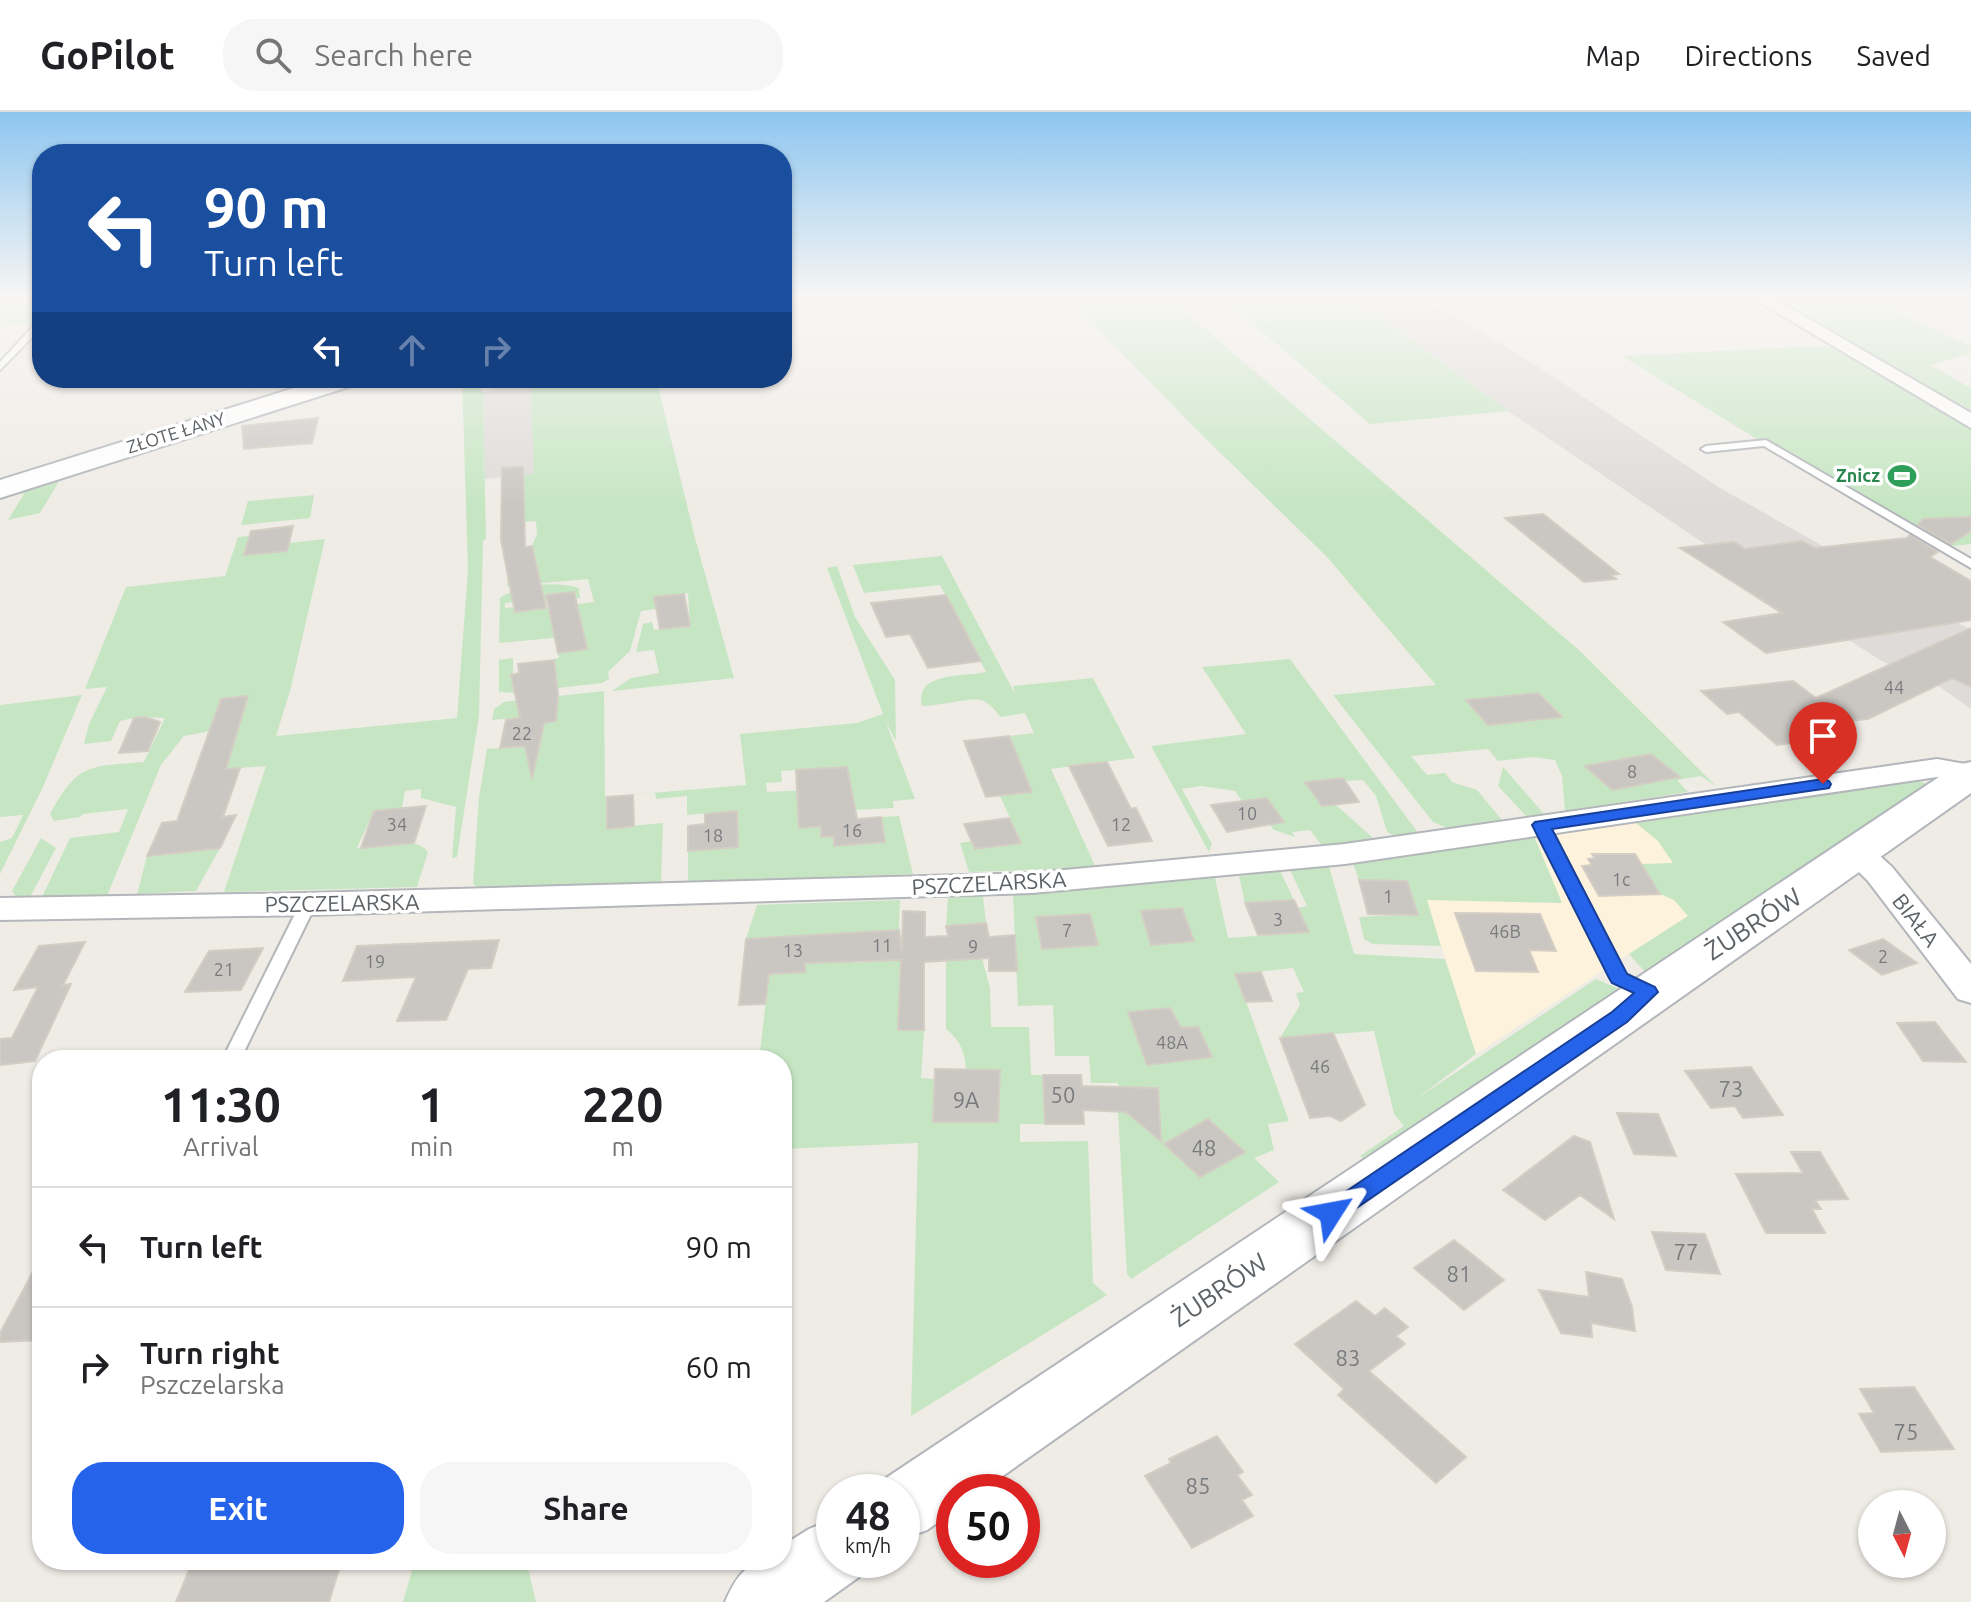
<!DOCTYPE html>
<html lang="en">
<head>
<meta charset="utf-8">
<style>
	:root { --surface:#fff; --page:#f6f6f6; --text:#202124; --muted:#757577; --line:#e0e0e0; --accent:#2563eb }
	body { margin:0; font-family:Ubuntu,sans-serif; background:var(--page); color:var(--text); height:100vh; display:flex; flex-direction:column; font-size:30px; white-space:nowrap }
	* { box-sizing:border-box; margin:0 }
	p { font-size:26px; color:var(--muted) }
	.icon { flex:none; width:44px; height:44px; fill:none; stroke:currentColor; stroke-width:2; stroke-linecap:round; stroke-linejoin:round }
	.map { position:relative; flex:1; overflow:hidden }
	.drawer { position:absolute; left:32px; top:938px; width:760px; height:520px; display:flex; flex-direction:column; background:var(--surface); border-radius:32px; box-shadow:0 2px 6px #0004 }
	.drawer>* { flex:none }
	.guide { position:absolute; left:32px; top:32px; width:760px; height:244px; border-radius:32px; box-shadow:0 2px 6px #0004; background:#1a4fa0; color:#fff; overflow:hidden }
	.needle { width:52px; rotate:174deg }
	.buttons { position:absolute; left:1858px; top:1378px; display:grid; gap:16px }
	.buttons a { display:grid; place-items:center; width:88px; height:88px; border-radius:50%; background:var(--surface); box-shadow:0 2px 6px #0004; font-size:40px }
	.speed { position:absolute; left:816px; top:1362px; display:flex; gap:16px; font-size:40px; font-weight:700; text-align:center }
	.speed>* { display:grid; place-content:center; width:104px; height:104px; border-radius:50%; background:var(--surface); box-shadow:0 2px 6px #0004; line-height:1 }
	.speed small { font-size:20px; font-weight:400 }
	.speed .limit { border:12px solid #d22; background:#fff; color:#111 }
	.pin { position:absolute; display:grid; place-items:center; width:68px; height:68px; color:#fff; margin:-82px -34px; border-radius:50% 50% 50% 0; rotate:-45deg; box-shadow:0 0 8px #0007 }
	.pin .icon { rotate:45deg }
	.me { position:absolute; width:88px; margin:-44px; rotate:56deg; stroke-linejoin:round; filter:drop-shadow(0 0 6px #0008) }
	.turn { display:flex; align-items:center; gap:28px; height:168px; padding:0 40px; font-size:36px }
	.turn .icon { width:104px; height:104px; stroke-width:2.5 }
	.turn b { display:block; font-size:56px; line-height:68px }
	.lanes { display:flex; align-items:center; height:76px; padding:0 40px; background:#0003; justify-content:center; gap:40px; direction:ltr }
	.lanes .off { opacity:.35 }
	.eta { display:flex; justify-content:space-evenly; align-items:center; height:136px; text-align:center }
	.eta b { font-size:48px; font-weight:700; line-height:56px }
	.action { display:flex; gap:16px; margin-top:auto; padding:16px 40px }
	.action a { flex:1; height:92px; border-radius:32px; background:var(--accent); color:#fff; font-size:32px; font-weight:700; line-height:92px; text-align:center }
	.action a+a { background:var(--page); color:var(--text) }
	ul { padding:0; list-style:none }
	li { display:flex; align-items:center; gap:24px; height:120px; padding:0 40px; border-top:2px solid var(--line) }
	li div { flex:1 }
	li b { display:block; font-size:30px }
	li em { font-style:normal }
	header { display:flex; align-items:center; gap:48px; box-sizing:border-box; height:112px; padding:0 40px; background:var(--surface); border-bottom:2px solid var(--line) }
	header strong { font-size:38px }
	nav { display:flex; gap:44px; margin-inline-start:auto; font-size:28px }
	.search { width:560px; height:72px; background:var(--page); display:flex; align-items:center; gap:20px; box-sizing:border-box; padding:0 28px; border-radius:32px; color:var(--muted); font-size:30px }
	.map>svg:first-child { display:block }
	.commercial { fill:#fdf3dd }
	.industrial { fill:#dedbd8 }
	.green { fill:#c6e6c3; fill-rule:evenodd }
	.building { fill:#cac7c3; stroke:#d4cdc4; stroke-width:2 }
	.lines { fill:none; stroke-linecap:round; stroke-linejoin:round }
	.lane-casing { stroke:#b3b6ba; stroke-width:4 }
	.street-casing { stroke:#b3b6ba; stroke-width:4 }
	.secondary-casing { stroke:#b2b6ba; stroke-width:4 }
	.lane { fill:#fff; fill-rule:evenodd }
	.street { fill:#fff; fill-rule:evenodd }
	.secondary { fill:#fff; fill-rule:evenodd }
	.route { fill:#2563eb; stroke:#184099; stroke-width:2 }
	.labels { text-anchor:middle; stroke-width:7; stroke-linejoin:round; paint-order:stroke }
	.far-street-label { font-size:18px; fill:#5d6266; stroke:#fff }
	.far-leisure-label { font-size:18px; font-weight:bold; fill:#27864d; stroke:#fff; text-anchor:end }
	.number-label { font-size:18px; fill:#787b7d }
	.street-label { font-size:22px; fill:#5d6266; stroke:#fff }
	.near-number-label { font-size:22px; fill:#787b7d }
	.near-street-label { font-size:26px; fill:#5d6266; stroke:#fff }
</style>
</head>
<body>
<header>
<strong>GoPilot</strong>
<div class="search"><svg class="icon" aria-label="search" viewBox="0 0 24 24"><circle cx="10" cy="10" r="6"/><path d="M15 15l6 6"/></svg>Search here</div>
<nav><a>Map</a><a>Directions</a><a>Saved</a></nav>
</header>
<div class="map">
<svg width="1971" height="1490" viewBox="0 0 1971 1490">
	<rect width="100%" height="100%" fill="#efece6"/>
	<path class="commercial" d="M1894,672L1593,865L1476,942L1412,744Z"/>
	<path class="industrial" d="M1442,196L1540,256L1720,376L1971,518V597L1940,575L1880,548L1801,497L1508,299L1375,201Z
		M531,270L536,362L485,367L483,280L495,279V272Z"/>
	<path class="green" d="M1067,185H1168L1580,539L1717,675L1701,664L1677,668L1688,680L1565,699L1562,664L1555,648L1533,645L1498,649L1488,637L1411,644L1427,663L1445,661L1452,670L1477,678L1502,708L1447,716L1433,710L1333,583L1436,573L1327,445L1203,324Z
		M1222,185H1342L1359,198L1375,201L1508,299L1370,312Z
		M1770,185H1864L1971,234V241L1930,253L1971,276V299Z
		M42,190V211L0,214V193Z
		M1820,234L1833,235L1971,316V432L1934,436L1622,244Z
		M462,266H477V274L483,280L486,427L483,429L479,604L457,745L452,746L456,695L421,686V677L405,679L402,696L374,699L357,736C376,736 415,722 428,740L417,775L224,780L266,654L215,658L235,626L247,584L211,619L184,624L161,653L107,784L42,785L70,726L119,720L128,697L83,702L80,705L54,709L50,702C79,650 88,655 144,650L165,606L138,605L120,609L111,629L84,632L89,612L107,575L85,577L126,475L225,464L238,425L249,424L245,443L286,439L289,431L325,427L290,579L276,624L457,606L468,458Z
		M543,266H656L695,426L734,566L612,579L631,566L659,561L654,538L636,540L643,512L652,510L654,518L690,514L688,481L654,485L656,497L641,499L630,539L608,560L609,567L602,571L515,581L499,580V548L513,546V570L556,564L553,547L559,546L558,541L587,537L583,523L499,531L500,486C520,472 555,469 579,476L580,486L545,490L543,482L514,485V490L505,491V496L515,495L516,500L594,490L588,467L507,474L508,461L538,456L532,434L537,422L536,409L524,410L522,363L534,362L531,270Z
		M64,361L40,401L8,408L24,382L14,381Z
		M314,383L310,406L241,413L248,389Z
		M942,444L1015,582L1013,574L1093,566L1135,646L1051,657L1096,756L969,760L960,731L972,729L975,737L1021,730L1000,684L1031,680L1009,624L1034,621L1025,601L1001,605C995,599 989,590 981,588C973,585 937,594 922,594C914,559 965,565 986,560L940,473L864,481L853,453Z
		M837,454L855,505L895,568L896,629L885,608L915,687L893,689L894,696L832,699L800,716L821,714V725L834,724L835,734L884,731L881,705L899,704L913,762L688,771V739L738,735L737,710L722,700L687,703V684L656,687L655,681L607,685V716L663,711L661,772L481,777L473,772L479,685L487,637L539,633L544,611L556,609V603L492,608L494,597L504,590L604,579L605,685L746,673L740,622L857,611L883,602L827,456ZM847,655L849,667L831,677L767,680L766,671L782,670L781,659Z
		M1290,547L1416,718L1417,721L1395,724L1387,720L1376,684L1363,668L1345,669L1342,666L1306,670L1322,694L1335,692L1374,727L1323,735L1310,718L1292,720L1295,725L1274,718L1269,712L1283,710L1267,686L1242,689L1235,679L1201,674L1182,677L1212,732L1209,740L1151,634L1246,622L1202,555Z
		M82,583L42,677L0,762V730L12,726L23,703L0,705V593Z
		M1503,655L1544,702L1526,704L1498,674Z
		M1908,666L1931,673L1646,861L1629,842L1688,804L1674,788L1660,782L1642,752L1673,751L1658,729L1636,711L1894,672Z
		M41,726L56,736L30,785L17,786L12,779Z
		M1535,726L1562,791L1427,788L1441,834L1373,832L1364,827L1359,805L1417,802L1407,769L1359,768L1353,751Z
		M220,736L196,779L137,782L147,744Z
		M1329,754L1354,842L1445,847L1476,942L1416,987L1596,867L1624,879L1365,1047L1360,1044L1404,1014L1394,1002L1374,919L1280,926L1300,893L1296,881L1304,880L1293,856L1236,862L1289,1009L1268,1012L1274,1038L1254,1046L1279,1070L1131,1167L1127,1162L1118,1000L1159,1001L1119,976L1118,971H1091L1089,944H1055L1053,893L1018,894L1013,782L1215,766L1228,826L1308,820L1298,796L1307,794L1290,758Z
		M1280,759L1294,788L1245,791L1239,764Z
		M983,784L986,811L946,814L948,786Z
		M900,788L899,818L853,821L854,851L902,848L898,918H924L921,966L934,967L933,1009L998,1010L1000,958H966C965,940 960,928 946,917V848L982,846L990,876L991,915H1029L1031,963H1043L1045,1012H1020V1030L1088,1029L1093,1171L1107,1183L911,1304L918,1031L782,1037V948H759L770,853L789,852V861L805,860V851L816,850L769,826L746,827L757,793Z
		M415,1448H526L536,1490H403Z"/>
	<path class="building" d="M318,306L312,331L244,337L242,314Z
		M523,355L525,435L532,434L546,496L515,500L501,428L502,356Z
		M1543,402L1619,462L1611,463L1616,467L1584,470L1505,406Z
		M1971,405V419L1951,432L1918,413L1923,407Z
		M293,414L287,439L244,443L251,419Z
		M1910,423L1938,440L1930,445L1971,469V508L1766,541L1723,510L1782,501L1680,436L1734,430L1745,437L1802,429L1815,436L1907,426Z
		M574,480L587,537L558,541L546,483Z
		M684,482L690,514L660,517L654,485Z
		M946,483L981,549L928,556L910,522L886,525L871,491Z
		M1971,516V575L1952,566L1868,607L1797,614L1814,628L1777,633L1739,600L1727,602L1701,579L1793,569L1816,586Z
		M554,548L558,582L556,609L544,611L532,667L525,634L500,636L506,608L520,606L511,563L519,561L518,552Z
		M1538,581L1562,605L1488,613L1466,588Z
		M248,584L226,657L240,656L223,705L236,703L220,736L147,744L162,711L177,709L221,587Z
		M145,605L160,610L148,639L119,641L134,606Z
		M1009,624L1032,680L986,685L964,629Z
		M1651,642L1680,665L1612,678L1585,654Z
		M1107,650L1131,697L1136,696L1152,729L1108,734L1069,654Z
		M847,655L857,707L881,705L885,730L834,734V724L821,725V714L799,716L796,658Z
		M1343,666L1359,690L1322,694L1305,670Z
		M633,683L634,714L607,717V685Z
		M1267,686L1284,710L1227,720L1211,693Z
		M426,694L414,731L361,736L374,699Z
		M737,699L738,735L688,739V714L705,712V702Z
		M1009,706L1021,731L975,737L964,712Z
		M1592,742H1635L1660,782L1599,784L1582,754L1592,753L1588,747L1595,746Z
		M1359,768L1407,769L1418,803L1368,802Z
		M1294,788L1309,820L1258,823L1245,791Z
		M1182,796L1194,829L1151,833L1141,799Z
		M903,799L925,800V825L948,824L946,814L986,811L989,825L1015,823L1017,859H989V846L924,850V918H898L901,848L805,851V860L769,862L765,892L739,893L746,827L899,818L902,839Z
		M1455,801L1540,802L1556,839L1529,838L1538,860L1476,859Z
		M1090,802L1098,833L1042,837L1036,805Z
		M1883,827L1917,851L1882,863L1849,838Z
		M499,828L491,856L468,857L446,908L397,909L416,865L343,869L357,834Z
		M85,830L63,873L71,872L35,949L0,953V927L12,926L38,875L14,878L39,834Z
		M263,836L241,878L185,880L209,839Z
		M1261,860L1272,889L1246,890L1235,862Z
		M1170,896L1181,916L1198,915L1212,945L1147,953L1128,900Z
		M1935,910L1966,950L1923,949L1897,911Z
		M1333,921L1365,993L1341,1009L1330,1004L1310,1006L1280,926Z
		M1751,955L1783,1003L1743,1006L1735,994L1711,996L1685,959Z
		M935,957L1000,958L998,1010H933Z
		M1043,963H1081L1082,974L1158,976L1161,1029L1126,1000L1083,998L1084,1012H1045Z
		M1617,1001L1658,1002L1676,1044L1634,1042Z
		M1208,1007L1245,1040L1200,1065L1164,1032Z
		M1574,1024L1590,1030L1614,1107L1580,1083L1545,1108L1503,1078Z
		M1791,1040H1820L1848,1087L1815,1088L1821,1097H1812L1825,1121H1766L1736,1062L1803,1061Z
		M1652,1120L1705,1122L1720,1162L1666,1158Z
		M1454,1128L1504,1168L1464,1198L1414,1156Z
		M42,1143V1228L0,1230V1221Z
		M1586,1160L1622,1167L1632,1195L1635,1219L1591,1211L1592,1225L1561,1221L1539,1178L1589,1185Z
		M1356,1189L1375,1204L1385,1196L1408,1215L1396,1224L1405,1232L1369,1259L1466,1345L1436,1371L1338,1283L1344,1277L1295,1232Z
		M1914,1275L1954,1337L1881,1340L1859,1302L1874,1301L1860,1277Z
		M1217,1324L1243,1360L1237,1363L1252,1383L1242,1388L1253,1404L1192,1436L1145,1364L1171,1351L1169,1347Z
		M193,1448H342L329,1490H176Z"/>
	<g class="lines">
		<defs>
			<path id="lane" d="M39,208H42V215L0,258V250Z
				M1766,328L1971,447V456L1764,334L1706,340L1701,337L1706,334Z
				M1541,708L1549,713L1626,862L1653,876L1656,880L1653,884H1641L1613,870L1533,713Z
				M308,787L316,792L240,948H222L300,792Z"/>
			<path id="street" d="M1751,185H1771L1971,301V316Z
				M1937,647L1971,653V671L1937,665L1345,752L1032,781L308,803L0,808V786L308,781L1032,761L1345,732Z
				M1857,731L1869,734L1892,755L1971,852V891L1958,887L1868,769L1840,741L1845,734Z"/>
			<path id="secondary" d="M326,266H365L361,271L0,386V368Z
				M1971,650V681L980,1380H954V1399L927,1418L902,1427V1380H874L877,1372L1957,653Z
				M834,1407V1448H867L859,1465L824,1490H725C738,1460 748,1448 782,1448V1434L809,1417Z"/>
		</defs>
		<use href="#lane" class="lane-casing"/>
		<use href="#street" class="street-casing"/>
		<use href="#secondary" class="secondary-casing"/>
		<use href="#lane" class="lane"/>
		<use href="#street" class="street"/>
		<use href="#secondary" class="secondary"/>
	</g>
	<linearGradient id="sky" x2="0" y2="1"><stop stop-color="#8ec6f0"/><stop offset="0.47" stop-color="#f8f6f4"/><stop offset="1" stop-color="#f8f6f4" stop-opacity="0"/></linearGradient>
	<rect width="1971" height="393" fill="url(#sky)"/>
	<path class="route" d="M1823,667L1829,669L1831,672L1829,676L1552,717L1627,862L1655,875L1658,880L1627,910L1339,1108L1331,1111L1323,1108L1319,1101L1323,1095L1612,900L1634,881L1612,871L1609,866L1532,713L1535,710Z"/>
	<defs>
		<symbol id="stadium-bare" viewBox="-9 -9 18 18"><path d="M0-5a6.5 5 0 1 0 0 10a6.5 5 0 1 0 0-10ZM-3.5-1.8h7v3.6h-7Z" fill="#2e9e5b" stroke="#fff" stroke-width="2.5" paint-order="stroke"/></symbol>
	</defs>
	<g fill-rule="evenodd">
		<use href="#stadium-bare" x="1882" y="344" width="40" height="40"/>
	</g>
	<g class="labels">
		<g class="far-street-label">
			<text transform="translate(176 321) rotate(-17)" y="6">ZŁOTE ŁANY</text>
		</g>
		<g class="far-leisure-label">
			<text x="1880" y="370">Znicz</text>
		</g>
		<g class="number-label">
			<text x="1894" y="582">44</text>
			<text x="522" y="628">22</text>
			<text x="1632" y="666">8</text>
			<text x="1247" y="708">10</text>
			<text x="397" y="719">34</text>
			<text x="1121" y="719">12</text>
			<text x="852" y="725">16</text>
			<text x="713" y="730">18</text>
			<text x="1621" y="774">1c</text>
			<text x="1388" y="791">1</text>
			<text x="1278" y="814">3</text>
			<text x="1067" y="825">7</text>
			<text x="1505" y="826">46B</text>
			<text x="882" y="840">11</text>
			<text x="973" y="841">9</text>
			<text x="793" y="845">13</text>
			<text x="1883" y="851">2</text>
			<text x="375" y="856">19</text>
			<text x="224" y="864">21</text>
			<text x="1172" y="937">48A</text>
			<text x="1320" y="961">46</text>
		</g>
		<g class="street-label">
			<text transform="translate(989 771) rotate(-3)" y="8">PSZCZELARSKA</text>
			<text transform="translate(342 791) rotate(-1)" y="8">PSZCZELARSKA</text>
			<text transform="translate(1916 808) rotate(52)" y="8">BIAŁA</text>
		</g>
		<g class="near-number-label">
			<text x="1731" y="985">73</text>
			<text x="1063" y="991">50</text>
			<text x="966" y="996">9A</text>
			<text x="1204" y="1044">48</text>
			<text x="1686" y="1148">77</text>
			<text x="1459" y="1170">81</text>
			<text x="1348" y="1254">83</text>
			<text x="1906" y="1328">75</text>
			<text x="1198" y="1382">85</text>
		</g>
		<g class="near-street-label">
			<text transform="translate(1753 812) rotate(-33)" y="9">ŻUBRÓW</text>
			<text transform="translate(1219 1178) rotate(-34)" y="9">ŻUBRÓW</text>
		</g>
	</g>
</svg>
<div class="buttons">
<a><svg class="needle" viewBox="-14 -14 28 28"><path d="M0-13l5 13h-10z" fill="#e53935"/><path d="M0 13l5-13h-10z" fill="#757577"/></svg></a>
</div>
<div class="speed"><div>48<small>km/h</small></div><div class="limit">50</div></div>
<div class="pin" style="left:1823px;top:672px;background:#d93025"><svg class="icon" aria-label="arrive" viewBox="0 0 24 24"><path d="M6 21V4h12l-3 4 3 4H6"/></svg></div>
<svg class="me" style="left:1331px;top:1101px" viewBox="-20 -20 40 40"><path d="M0-17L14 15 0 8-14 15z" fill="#2563eb" stroke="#fff" stroke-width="4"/></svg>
<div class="guide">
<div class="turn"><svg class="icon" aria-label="left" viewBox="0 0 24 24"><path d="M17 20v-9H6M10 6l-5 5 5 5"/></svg><div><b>90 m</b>Turn left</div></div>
<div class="lanes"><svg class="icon" aria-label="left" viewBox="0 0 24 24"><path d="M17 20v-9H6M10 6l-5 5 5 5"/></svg><svg class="icon off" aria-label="ahead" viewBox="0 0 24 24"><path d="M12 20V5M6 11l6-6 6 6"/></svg><svg class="icon off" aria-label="right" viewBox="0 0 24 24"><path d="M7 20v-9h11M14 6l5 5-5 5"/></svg></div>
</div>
<section class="drawer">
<div class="eta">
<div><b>11:30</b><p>Arrival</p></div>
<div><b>1</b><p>min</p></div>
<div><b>220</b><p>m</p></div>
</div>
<ul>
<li><svg class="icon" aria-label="left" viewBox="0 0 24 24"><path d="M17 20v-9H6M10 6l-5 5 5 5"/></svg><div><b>Turn left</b></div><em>90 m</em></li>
<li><svg class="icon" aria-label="right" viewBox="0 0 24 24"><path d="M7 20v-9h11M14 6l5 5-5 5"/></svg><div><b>Turn right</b><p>Pszczelarska</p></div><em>60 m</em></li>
</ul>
<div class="action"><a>Exit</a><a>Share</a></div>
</section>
</div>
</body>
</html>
